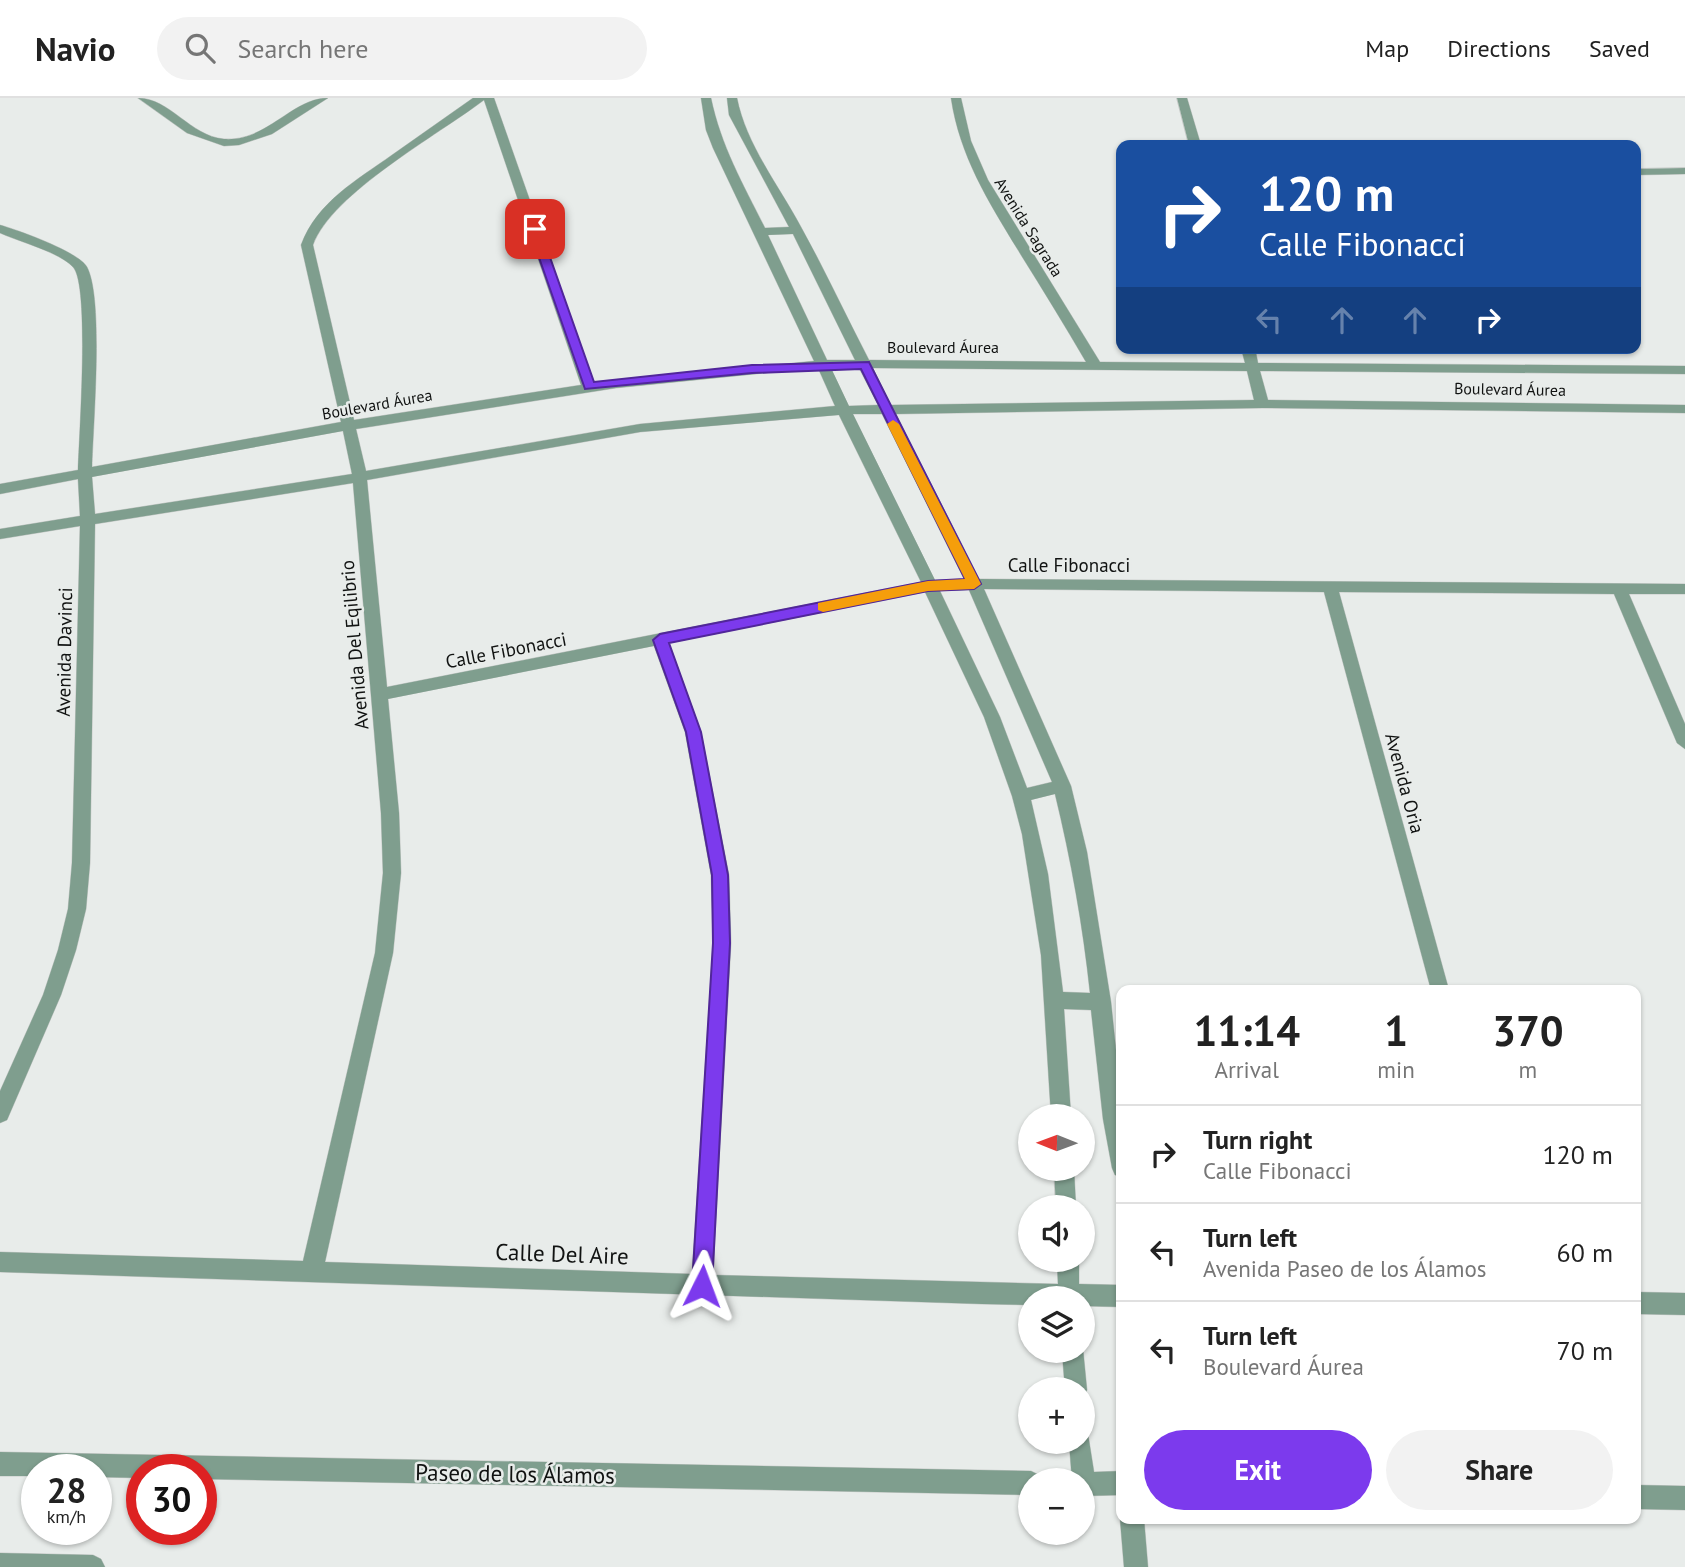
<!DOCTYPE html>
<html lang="en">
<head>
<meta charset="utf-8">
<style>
	:root { --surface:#fff; --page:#f2f2f2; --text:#222; --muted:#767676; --line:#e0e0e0; --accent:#7c3aed }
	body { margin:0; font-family:"PT Sans",sans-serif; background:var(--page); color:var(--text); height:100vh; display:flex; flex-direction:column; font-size:26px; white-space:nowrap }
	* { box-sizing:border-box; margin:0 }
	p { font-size:23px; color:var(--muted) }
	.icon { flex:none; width:38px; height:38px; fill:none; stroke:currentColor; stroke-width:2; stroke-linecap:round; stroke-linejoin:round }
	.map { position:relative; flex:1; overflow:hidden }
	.panel { position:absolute; left:1116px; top:887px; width:525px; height:539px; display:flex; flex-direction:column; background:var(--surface); border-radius:14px; box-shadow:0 2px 5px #0004 }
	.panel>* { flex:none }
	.banner { position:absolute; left:1116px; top:42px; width:525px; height:214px; border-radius:14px; box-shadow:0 2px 5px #0004; background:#1a4fa0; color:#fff; overflow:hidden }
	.needle { width:46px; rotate:271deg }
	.tools { position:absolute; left:1018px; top:1006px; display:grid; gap:14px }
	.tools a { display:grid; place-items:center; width:77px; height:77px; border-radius:50%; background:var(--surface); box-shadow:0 2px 5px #0004; font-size:35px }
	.speed { position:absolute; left:21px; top:1356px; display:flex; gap:14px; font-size:35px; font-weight:700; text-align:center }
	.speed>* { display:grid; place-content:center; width:91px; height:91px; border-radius:50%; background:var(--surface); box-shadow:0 2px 5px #0004; line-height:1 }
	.speed small { font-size:18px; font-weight:400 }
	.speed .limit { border:10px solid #d22; background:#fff; color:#111 }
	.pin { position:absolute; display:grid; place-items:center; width:60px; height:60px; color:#fff; margin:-30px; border-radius:14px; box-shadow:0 4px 10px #0006 }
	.me { position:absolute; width:77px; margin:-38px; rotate:3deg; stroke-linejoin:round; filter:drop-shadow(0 0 5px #0008) }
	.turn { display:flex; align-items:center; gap:24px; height:147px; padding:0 28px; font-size:32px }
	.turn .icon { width:91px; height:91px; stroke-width:2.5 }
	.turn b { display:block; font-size:49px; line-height:60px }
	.lanes { display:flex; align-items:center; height:66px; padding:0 28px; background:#0003; justify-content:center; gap:35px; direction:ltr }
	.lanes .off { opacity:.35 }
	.eta { display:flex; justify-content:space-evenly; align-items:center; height:119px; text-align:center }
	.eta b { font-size:42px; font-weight:800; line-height:49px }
	.button { display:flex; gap:14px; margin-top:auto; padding:14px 28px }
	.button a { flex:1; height:80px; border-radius:42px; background:var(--accent); color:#fff; font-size:28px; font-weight:800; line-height:80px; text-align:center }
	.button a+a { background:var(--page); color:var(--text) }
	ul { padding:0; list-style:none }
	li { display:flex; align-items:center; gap:21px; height:98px; padding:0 28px; border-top:2px solid var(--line) }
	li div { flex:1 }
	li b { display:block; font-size:26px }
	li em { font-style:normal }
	header { display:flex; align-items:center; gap:42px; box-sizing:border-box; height:98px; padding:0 35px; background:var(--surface); border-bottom:2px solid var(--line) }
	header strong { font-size:33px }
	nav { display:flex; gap:38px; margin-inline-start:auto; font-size:24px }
	.search { width:490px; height:63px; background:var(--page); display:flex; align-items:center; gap:18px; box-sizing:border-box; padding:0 24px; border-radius:38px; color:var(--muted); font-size:26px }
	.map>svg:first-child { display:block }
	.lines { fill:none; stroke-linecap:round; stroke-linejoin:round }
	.minor-casing { stroke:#c6c9c7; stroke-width:1 }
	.minor { fill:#7f9e8e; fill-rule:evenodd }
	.route { fill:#7c3aed; stroke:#51269a; stroke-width:2 }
	.slow { fill:#f59e0b }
	.labels { text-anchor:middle; stroke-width:5; stroke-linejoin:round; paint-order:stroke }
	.far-street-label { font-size:16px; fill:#111312; stroke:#e8ecea }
	.street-label { font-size:19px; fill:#111312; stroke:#e8ecea }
	.near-street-label { font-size:23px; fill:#111312; stroke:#e8ecea }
</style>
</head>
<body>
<header>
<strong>Navio</strong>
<div class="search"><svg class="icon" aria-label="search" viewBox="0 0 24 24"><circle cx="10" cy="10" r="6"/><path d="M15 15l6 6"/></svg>Search here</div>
<nav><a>Map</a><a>Directions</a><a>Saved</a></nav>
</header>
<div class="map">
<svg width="1685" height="1469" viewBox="0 0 1685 1469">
	<rect width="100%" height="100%" fill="#e8ecea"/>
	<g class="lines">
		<defs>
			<path id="minor" d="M138,0C170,0 190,38 224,41C267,44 292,0 328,0L272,36L239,47L224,48L187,35Z
				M473,0H494L594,285L814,263L713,50L706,32L701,0H711C721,48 743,86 765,130L789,129L729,17L727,0H737C746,46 779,88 801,129C825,172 846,218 869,262L1086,264C1065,228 1043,192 1021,157C990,106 960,60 951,0H961L971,43L988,82L1100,264L1245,265L1241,250H1255L1258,265L1685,268V276L1260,273L1268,302L1685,307V315L1262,310L896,316L979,481L1685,486V496H1629L1685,626V651L1677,645L1614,496L1339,494L1449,892H1431L1324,494L984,491L1071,688L1087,754L1111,904L1122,1010V1079L1115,1077L1112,1070L1103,1021L1091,912L1064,911L1071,1018H1051L1041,857L1022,736L1012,698L984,619L925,494L669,545L701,634L729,777L731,845L713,1177L1058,1186L1057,1162H1079V1186L1122,1187V1209L1083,1208V1200H1031V1207L982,1206L0,1174V1154L303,1163L375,855L383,775L381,715L353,385L95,426L90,765L86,811L76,852L61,897L7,1022L0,1025V993L43,897L58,852L68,811L72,765L80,428L0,441V431L80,418L78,381L0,396V386L78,372C79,339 90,187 73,169C59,154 20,144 0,135V127C18,132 79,154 87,169C104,201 93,328 92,369L341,324L301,147C317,104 357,82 392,57C419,38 446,19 473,0ZM484,2L581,287L354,322L313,147C332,95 438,37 484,2ZM793,136L855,262H827L768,137ZM818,270L835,308L640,326L366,373L356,331L616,290ZM831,270H859L878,307L849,308ZM873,270L1247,273L1254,302L891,307ZM853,316H882L964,481L935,482ZM839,317L921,484L387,589L367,382L640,334ZM343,333L352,376L95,416L92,379ZM969,492L1052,684L1027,690L1000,619L940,493ZM654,548L685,634L711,777L713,845L692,1176L325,1164L393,855L401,775L399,715L388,601ZM1055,696C1071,762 1083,828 1090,895L1063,894L1048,776L1031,702Z
				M1177,0H1187L1201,47H1189Z
				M1685,70V76L1636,77V71Z
				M1054,1071H1074L1076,1110H1056Z
				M1636,1194L1685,1195V1217L1636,1216Z
				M1083,1251L1087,1292L1083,1300V1292H1065L1062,1253Z
				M1083,1334L1088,1336L1094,1374L1122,1373V1397L1083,1398V1382H1072L1069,1344H1083Z
				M0,1354L1031,1373L1039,1377L1042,1382H1031V1397L201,1381V1372H142V1380L96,1379V1372H37V1378H0Z
				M1636,1387L1685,1388V1412L1636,1411Z
				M1122,1417V1421H1144L1148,1469H1124L1120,1421Z
				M0,1455L93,1457L101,1461L105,1469H0Z"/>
		</defs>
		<use href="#minor" class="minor-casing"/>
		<use href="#minor" class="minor"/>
	</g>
	<path class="route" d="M531,129L540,131L594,284L752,267L869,264L981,486L974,491L928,493L669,545L701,634L728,777L730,845L712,1188L709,1195L702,1198L695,1195L692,1188L713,845L712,777L686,634L653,542L660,536L928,483L965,481L861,271L752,275L585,291L529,131Z"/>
	<path class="slow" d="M893,322L899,326L981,486L974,491L928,493L823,514L818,512V505L928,483L965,481L887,326Z"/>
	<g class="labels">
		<g class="far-street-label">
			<text transform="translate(1029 129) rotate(58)" y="6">Avenida Sagrada</text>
			<text x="943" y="255">Boulevard Áurea</text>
			<text transform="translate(1510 291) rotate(1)" y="6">Boulevard Áurea</text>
			<text transform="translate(377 306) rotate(-10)" y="6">Boulevard Áurea</text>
		</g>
		<g class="street-label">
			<text x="1069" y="474">Calle Fibonacci</text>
			<text transform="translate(354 547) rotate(-95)" y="7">Avenida Del Eqilibrio</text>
			<text transform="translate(506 552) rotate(-11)" y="7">Calle Fibonacci</text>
			<text transform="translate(64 554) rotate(-89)" y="7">Avenida Davinci</text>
			<text transform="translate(1405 685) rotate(75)" y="7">Avenida Oria</text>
		</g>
		<g class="near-street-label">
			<text transform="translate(562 1156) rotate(2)" y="8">Calle Del Aire</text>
			<text transform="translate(515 1376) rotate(1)" y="8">Paseo de los Álamos</text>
		</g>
	</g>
</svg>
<div class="tools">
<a><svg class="needle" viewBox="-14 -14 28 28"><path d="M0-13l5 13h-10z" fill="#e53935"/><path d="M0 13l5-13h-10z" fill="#767676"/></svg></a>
<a><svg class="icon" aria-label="sound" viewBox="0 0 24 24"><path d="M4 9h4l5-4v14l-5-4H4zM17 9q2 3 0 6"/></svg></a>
<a><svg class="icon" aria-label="layers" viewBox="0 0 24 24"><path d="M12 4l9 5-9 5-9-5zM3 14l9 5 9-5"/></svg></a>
<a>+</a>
<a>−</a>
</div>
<div class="speed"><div>28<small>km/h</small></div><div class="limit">30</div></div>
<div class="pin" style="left:535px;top:131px;background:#d93025"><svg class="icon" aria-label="arrive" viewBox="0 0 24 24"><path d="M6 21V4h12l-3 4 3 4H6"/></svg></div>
<svg class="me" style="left:702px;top:1188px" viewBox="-20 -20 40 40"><path d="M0-17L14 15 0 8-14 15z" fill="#7c3aed" stroke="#fff" stroke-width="4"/></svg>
<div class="banner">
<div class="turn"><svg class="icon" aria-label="right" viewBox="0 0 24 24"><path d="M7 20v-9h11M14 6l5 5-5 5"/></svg><div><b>120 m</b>Calle Fibonacci</div></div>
<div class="lanes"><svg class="icon off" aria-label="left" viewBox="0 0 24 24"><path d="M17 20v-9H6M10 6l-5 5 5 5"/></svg><svg class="icon off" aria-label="ahead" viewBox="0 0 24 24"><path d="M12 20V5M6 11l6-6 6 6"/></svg><svg class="icon off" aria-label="ahead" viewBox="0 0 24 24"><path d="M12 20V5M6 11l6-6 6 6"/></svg><svg class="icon" aria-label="right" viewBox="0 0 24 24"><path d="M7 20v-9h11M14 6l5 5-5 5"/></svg></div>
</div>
<section class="panel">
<div class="eta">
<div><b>11:14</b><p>Arrival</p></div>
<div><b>1</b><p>min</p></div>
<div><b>370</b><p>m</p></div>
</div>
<ul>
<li><svg class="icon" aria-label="right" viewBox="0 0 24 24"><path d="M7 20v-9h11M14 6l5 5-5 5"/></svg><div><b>Turn right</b><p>Calle Fibonacci</p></div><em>120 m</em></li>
<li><svg class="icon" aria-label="left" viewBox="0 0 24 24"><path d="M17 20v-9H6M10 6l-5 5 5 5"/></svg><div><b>Turn left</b><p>Avenida Paseo de los Álamos</p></div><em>60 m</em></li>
<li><svg class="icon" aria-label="left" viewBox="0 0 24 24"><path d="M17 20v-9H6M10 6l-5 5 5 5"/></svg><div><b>Turn left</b><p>Boulevard Áurea</p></div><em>70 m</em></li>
</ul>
<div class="button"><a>Exit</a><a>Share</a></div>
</section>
</div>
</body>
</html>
